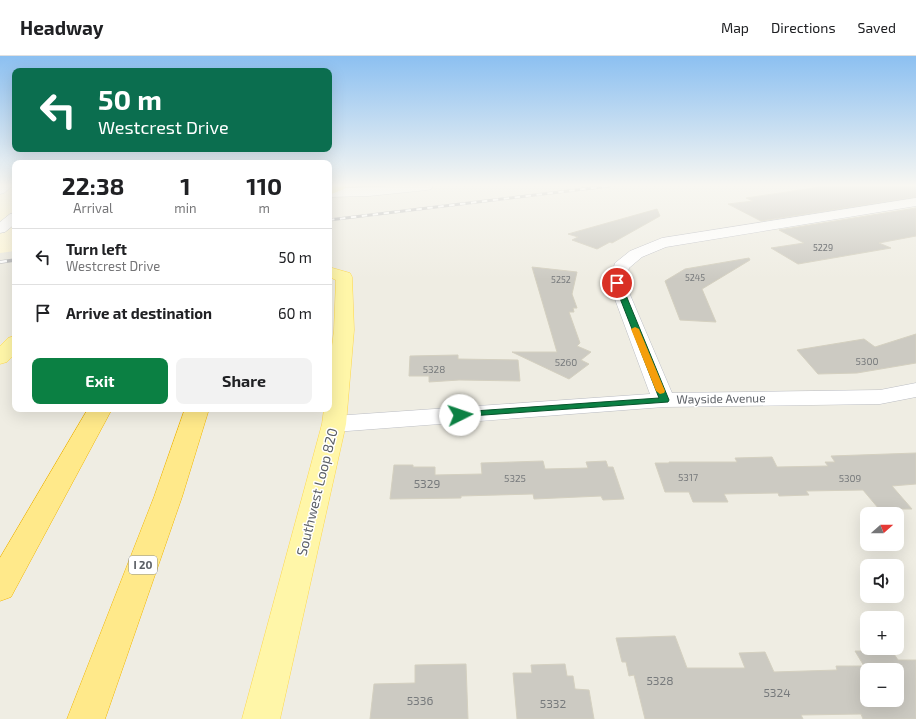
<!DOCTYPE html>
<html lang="en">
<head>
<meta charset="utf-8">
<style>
	:root { --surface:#fff; --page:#f2f2f2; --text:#202124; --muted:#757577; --line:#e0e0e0; --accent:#0b8043 }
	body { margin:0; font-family:"Exo 2",sans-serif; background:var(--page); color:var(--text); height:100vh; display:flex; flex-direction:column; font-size:15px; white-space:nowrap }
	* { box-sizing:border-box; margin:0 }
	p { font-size:13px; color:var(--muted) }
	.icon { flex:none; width:22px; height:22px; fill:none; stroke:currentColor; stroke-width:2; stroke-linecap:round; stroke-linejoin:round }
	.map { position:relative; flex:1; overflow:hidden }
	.panel { position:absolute; left:12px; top:104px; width:320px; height:252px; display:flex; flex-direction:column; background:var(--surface); border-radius:8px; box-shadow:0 4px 16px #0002 }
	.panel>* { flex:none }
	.hud { position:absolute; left:12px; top:12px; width:320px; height:84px; border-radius:8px; box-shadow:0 4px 16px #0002; background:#0b6e4f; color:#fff; overflow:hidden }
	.needle { width:26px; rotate:69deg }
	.tools { position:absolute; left:860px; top:451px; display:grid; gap:8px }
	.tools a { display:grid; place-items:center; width:44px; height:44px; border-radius:8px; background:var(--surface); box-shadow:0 4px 16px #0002; font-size:20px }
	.pin { position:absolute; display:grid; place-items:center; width:34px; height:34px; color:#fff; margin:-17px; border:2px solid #fff; border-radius:50%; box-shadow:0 1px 4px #0007 }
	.me { position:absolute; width:44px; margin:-22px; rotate:86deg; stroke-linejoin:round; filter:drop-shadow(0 0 3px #0008) }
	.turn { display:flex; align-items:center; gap:14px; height:84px; padding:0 20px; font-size:18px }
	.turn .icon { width:52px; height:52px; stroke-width:2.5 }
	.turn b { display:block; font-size:28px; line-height:34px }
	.eta { display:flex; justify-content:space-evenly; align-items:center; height:68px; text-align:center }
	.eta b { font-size:24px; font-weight:700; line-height:28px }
	.cta { display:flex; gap:8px; margin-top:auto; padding:8px 20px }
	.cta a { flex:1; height:46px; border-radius:8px; background:var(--accent); color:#fff; font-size:16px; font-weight:700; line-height:46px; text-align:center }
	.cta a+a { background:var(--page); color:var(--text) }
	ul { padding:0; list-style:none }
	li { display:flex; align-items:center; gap:12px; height:56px; padding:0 20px; border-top:1px solid var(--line) }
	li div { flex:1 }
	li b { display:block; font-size:15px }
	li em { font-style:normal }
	header { display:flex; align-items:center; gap:24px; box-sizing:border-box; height:56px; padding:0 20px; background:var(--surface); border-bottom:1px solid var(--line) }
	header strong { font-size:19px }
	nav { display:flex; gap:22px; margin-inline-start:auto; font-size:14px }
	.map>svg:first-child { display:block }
	.commercial { fill:#fff8d8 }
	.building { fill:#cccac2; stroke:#d4d0c0; fill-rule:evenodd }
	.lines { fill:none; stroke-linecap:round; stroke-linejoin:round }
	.minor-casing { stroke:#bbbdc3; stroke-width:1 }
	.major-casing { stroke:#fed84d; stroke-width:1 }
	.highway-casing { stroke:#f2b600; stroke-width:1 }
	.minor { fill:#fff; fill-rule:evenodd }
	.major { fill:#fff6a8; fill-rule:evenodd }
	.highway { fill:#ffe98a; fill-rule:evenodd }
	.rail-far1-casing { stroke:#b6b7b8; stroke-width:3 }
	.rail-casing { stroke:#b6b7b8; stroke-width:3.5 }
	.rail-far1 { stroke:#fff; stroke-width:2; stroke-dasharray:5.5; stroke-linecap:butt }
	.rail { stroke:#fff; stroke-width:2.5; stroke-dasharray:7; stroke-linecap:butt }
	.route { fill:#0b8043; stroke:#07532c }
	.slow { fill:#f59e0b }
	.labels { text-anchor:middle; stroke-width:3; stroke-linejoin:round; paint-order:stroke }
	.far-number-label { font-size:9px; fill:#777a7c }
	.number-label { font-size:10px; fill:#777a7c }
	.shield { fill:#fff; stroke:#8c8f93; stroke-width:1 }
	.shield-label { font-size:11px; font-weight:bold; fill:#5b5f65 }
	.street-label { font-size:12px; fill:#5b5f65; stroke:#fff }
	.near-number-label { font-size:12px; fill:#777a7c }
	.near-street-label { font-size:14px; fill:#5b5f65; stroke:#fff }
</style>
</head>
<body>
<header>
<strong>Headway</strong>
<nav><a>Map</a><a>Directions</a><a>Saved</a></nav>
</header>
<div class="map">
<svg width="916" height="663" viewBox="0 0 916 663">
	<rect width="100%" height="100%" fill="#efede3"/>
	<path class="commercial" d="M0,130H15V195L0,197Z"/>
	<path class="building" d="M827,130H916V141L761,165L728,148L753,145L746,142Z
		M916,152V180L879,187L891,192L798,208L771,192L804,187L779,174Z
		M657,153L660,160L612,187L610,186L597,193L572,184L578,181L568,178Z
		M749,202L750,204L702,233L716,266L680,264L665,225L685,213Z
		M532,211L577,216L572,238L577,252H573L574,256H569L580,287L577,290L591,296L581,304L589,308L569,323L512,296H557Z
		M916,278V307L857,317L818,318L797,294L864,283L875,291Z
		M458,299V303L518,304L520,325L459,324L429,326V320H409L410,300Z
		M916,397V428L892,430L912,453H879L863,434L806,435L809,439L779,440L778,437L724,438L728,446H693L689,436H665L655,407H669V406H737L735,402L772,401L777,411L828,410L825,406H835L831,400Z
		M543,405L545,413L588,412L586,406L606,405L608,411H613L624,443L603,444L601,440L534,443L533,438L461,440V442L390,443L394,409H413V411H435V419L482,418L481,407Z
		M675,580L687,612H745L739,597L765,596L774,616L837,614L836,610H864L855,595H892L898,604H916V663H863L861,658L801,659L803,663H645L634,619L629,620L626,606H622L616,582ZM867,614H897V644H867Z
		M466,608L468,663H370L374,628L415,627V609Z
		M565,608L567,620H573L575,633L589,634L594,663H517L513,617H532L531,609Z"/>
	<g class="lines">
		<defs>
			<path id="minor" d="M0,130H12L4,137L0,138Z
				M391,130H433L431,133L427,134L369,140L329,141V133Z
				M916,142V150L666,191L642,201L629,212L625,227L672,337L880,334L916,327V341L880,348L664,351L334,376L326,373L322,368L326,363L334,360L650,338L609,227L615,207L630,195L662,182Z
				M15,157V168L5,176L0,177V166L10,158Z"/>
			<path id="major" d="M329,130H346L344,133L329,139Z
				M329,211L350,217L352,221L354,274L346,368L280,663H242L322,368L324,353H329V315L334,274L336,224L329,221Z
				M15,280V298L7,306L0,308V290L8,282Z"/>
			<path id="highway" d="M88,353H112L11,541L0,545V502Z
				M185,353H209L182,441L105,663H67L154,441Z"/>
		</defs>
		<use href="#minor" class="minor-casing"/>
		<use href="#major" class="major-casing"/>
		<use href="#highway" class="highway-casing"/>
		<use href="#minor" class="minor"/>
		<use href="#major" class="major"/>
		<use href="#highway" class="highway"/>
		<defs>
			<path id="rail-far1" d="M329,164L609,130"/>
			<path id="rail" d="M0,206L15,204"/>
		</defs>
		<use href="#rail-far1" class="rail-far1-casing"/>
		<use href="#rail" class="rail-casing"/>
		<use href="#rail-far1" class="rail-far1"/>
		<use href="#rail" class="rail"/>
	</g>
	<linearGradient id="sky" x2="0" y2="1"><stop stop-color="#8cc0f1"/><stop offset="0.58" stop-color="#f8f7f2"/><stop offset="1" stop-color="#f8f7f2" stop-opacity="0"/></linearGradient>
	<rect width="916" height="223" fill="url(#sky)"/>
	<path class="route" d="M615,225L621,227L669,344L668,346L456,361L455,359L460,356L659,342L614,227Z"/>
	<path class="slow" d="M635,271L639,273L665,335L664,337L660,338L656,335L631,273Z"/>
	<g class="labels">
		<g class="far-number-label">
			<text x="823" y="195">5229</text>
			<text x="695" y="225">5245</text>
			<text x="561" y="227">5252</text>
		</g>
		<g class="number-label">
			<text x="867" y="309">5300</text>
			<text x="566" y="310">5260</text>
			<text x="434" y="317">5328</text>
			<text x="688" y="425">5317</text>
			<text x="515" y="426">5325</text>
			<text x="850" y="426">5309</text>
		</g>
		<rect class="shield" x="129" y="500" width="28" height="18" rx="3"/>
		<g class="shield-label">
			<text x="143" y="513">I 20</text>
		</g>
		<g class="street-label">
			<text transform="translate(721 343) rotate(-1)" y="4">Wayside Avenue</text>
		</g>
		<g class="near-number-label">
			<text x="427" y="432">5329</text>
			<text x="660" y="629">5328</text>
			<text x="777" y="641">5324</text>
			<text x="420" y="649">5336</text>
			<text x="553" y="652">5332</text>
		</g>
		<g class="near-street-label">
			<text transform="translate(317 436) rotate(-76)" y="5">Southwest Loop 820</text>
		</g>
	</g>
</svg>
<div class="tools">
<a><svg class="needle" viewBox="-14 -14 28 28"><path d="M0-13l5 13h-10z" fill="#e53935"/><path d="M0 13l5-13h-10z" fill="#757577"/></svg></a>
<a><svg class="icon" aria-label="sound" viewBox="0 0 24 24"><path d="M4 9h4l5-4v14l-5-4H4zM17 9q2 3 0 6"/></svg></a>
<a>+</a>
<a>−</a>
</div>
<div class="pin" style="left:617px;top:227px;background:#d93025"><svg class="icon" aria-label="arrive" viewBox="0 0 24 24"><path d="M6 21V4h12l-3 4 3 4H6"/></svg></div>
<svg class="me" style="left:460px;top:359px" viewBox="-20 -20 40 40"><circle r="19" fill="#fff"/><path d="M0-13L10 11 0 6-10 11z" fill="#0b8043"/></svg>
<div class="hud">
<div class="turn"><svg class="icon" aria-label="left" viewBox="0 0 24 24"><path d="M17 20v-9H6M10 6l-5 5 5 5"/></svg><div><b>50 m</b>Westcrest Drive</div></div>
</div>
<section class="panel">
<div class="eta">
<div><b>22:38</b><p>Arrival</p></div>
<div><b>1</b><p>min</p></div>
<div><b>110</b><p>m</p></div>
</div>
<ul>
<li><svg class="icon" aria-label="left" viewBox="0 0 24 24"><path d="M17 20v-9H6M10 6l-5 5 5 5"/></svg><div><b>Turn left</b><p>Westcrest Drive</p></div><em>50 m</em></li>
<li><svg class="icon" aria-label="arrive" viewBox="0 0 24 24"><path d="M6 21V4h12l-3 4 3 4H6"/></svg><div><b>Arrive at destination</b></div><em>60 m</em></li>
</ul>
<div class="cta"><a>Exit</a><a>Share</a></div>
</section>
</div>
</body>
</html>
